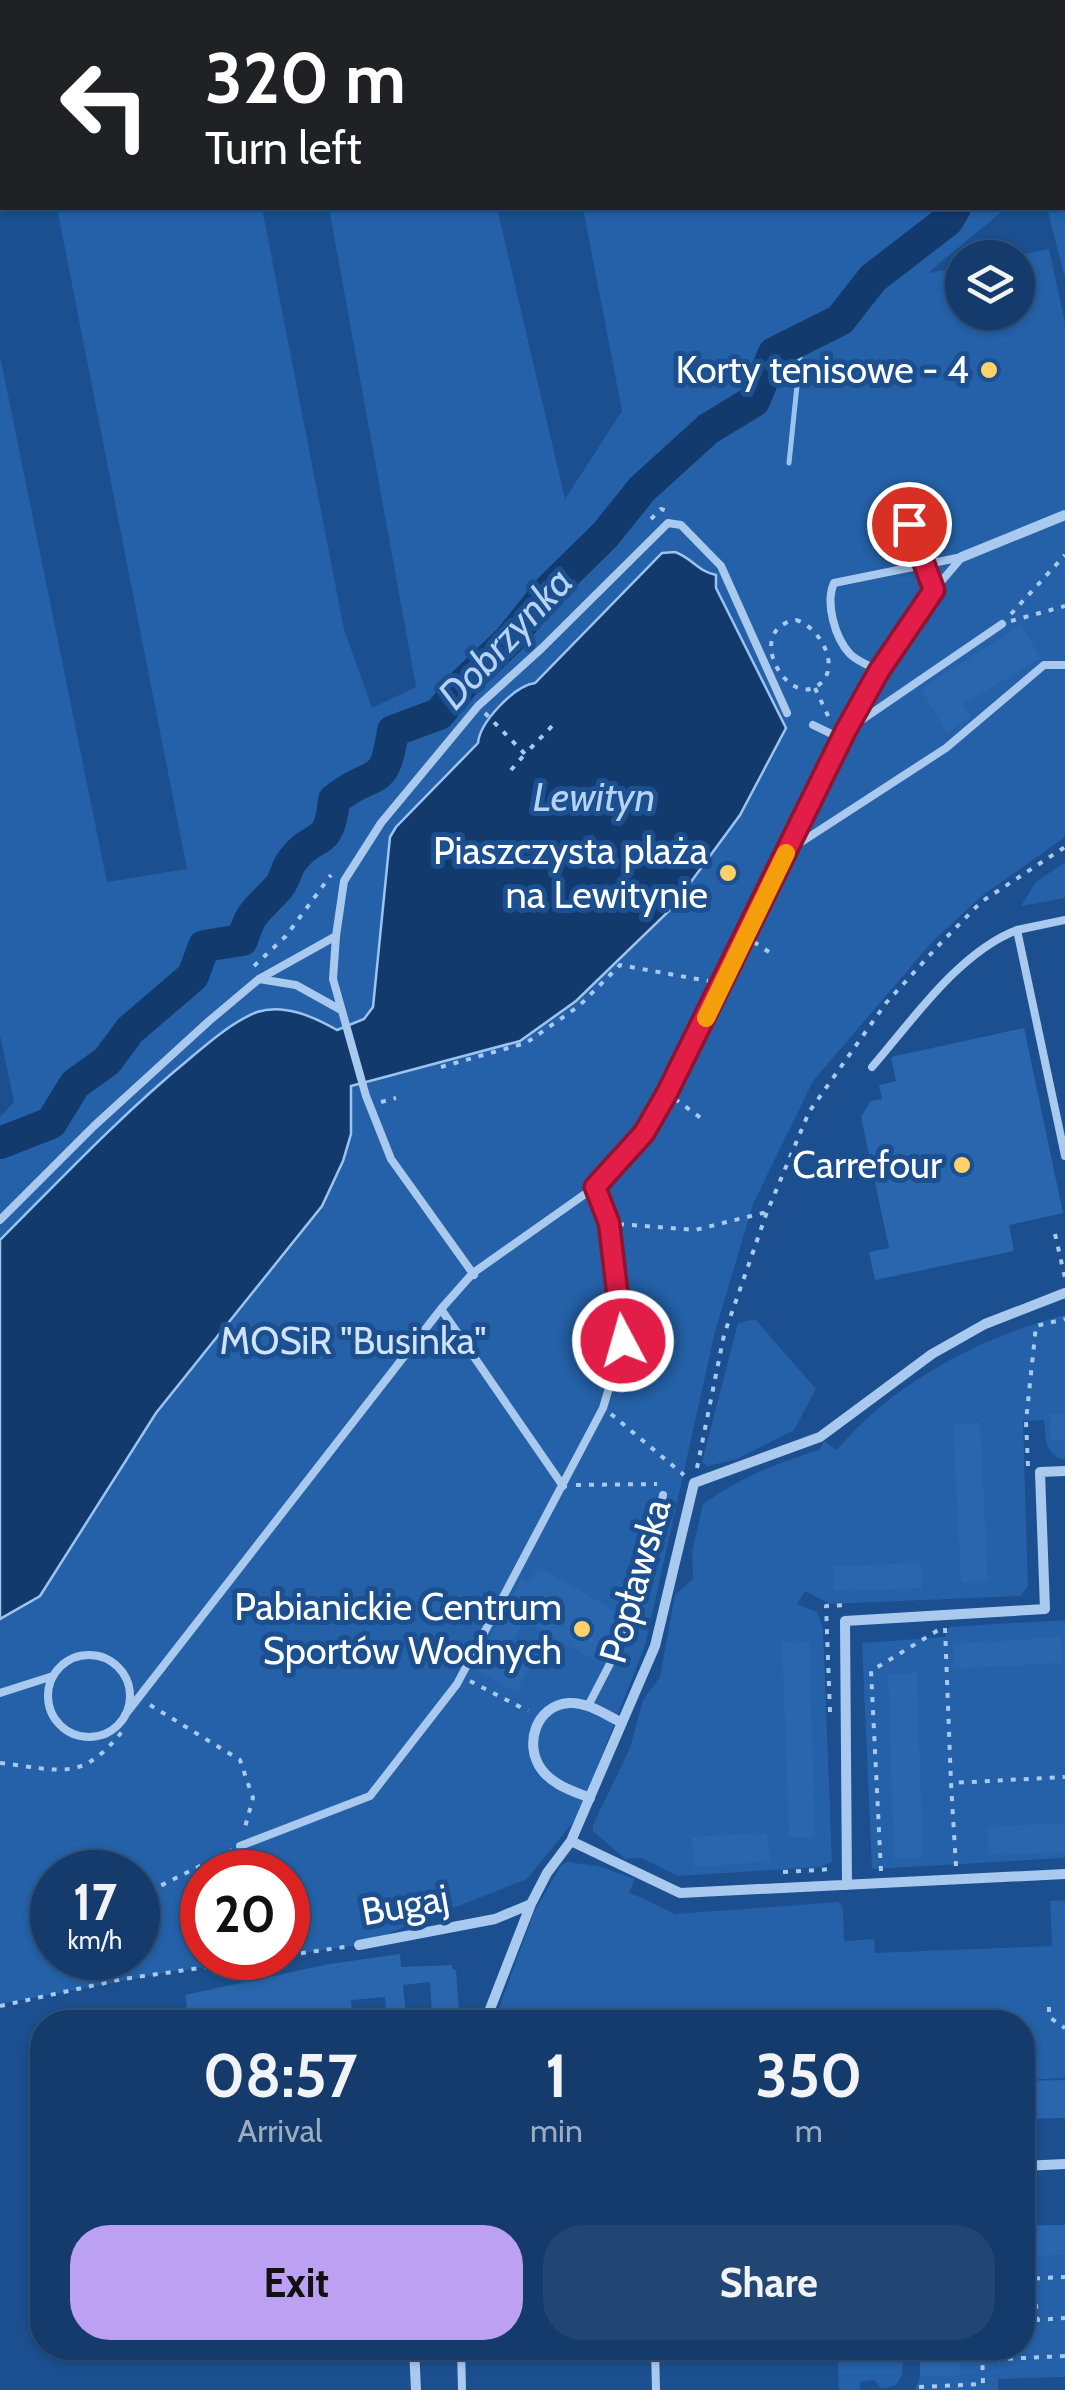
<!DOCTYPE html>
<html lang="en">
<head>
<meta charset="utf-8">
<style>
	:root { --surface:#143b6b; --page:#214673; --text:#f1f3f6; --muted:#9dadc1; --line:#33557e; --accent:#bca0f2 }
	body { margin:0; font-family:Cabin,sans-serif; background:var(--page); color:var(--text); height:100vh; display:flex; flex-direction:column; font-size:38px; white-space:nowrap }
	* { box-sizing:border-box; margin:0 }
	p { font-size:32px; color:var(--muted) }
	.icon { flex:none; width:55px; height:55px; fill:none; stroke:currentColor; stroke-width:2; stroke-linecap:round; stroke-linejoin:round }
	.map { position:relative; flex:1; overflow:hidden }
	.drawer { position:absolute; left:30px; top:2010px; width:1005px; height:350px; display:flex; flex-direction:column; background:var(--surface); border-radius:40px; box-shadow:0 2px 8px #0004,0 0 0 2px var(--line) }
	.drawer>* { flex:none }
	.guide { position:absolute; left:0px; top:0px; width:1065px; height:210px; box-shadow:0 2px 8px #0004,0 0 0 2px var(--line); background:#202124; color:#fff; overflow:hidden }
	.tools { position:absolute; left:945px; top:240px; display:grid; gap:20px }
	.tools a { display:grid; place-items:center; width:90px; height:90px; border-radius:50%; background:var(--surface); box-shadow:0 2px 8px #0004,0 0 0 2px var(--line); font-size:50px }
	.speed { position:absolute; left:30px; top:1850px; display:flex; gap:20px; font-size:50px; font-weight:700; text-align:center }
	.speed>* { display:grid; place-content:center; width:130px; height:130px; border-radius:50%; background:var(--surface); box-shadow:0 2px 8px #0004,0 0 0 2px var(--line); line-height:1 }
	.speed small { font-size:25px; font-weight:400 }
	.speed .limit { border:15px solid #d22; background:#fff; color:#111 }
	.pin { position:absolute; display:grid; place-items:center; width:85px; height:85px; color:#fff; margin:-42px; border:5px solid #fff; border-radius:50%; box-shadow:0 2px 10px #0007 }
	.me { position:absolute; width:110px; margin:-55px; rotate:354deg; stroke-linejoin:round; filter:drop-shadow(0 0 8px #0008) }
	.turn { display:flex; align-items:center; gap:35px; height:210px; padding:0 40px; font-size:45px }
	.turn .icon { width:130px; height:130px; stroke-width:2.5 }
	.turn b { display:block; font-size:70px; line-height:85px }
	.eta { display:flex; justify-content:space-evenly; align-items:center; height:170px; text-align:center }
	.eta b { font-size:60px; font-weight:800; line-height:70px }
	.action { display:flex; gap:20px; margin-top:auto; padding:20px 40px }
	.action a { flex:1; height:115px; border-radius:40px; background:var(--accent); color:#111; font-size:40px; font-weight:800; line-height:115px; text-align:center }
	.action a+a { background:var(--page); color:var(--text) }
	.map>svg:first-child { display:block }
	.green { fill:#2461a8; fill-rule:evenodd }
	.water { fill:#123a6d; stroke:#9cc4f0; stroke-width:2.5 }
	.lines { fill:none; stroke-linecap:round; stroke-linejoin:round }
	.stream { stroke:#9cc4f0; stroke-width:5 }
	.river { stroke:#123a6d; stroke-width:32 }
	.building { fill:#2a66ad }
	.path { stroke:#a9c9ee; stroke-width:4; stroke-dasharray:5 8; stroke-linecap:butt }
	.lane { stroke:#a9c9ee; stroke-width:8 }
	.street { stroke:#a9c9ee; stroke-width:10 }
	.route-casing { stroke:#92132f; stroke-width:25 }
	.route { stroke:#e11d48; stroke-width:18 }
	.slow { stroke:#f59e0b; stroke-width:18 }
	.poi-dot { fill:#ffd166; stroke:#1b4f8f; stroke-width:4 }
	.labels { text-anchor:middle; stroke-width:10; stroke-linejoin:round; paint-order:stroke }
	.poi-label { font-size:38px; fill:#fff; stroke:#1b4f8f; text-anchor:end }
	.park-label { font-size:38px; fill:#cfe3fa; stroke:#1b4f8f }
	.street-label { font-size:38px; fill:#fff; stroke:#1b4f8f }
	.water-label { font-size:40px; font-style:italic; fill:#b5d3f5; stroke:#1b4f8f }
</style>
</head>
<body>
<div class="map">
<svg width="1065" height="2390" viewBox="0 0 1065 2390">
	<rect width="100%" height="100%" fill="#1b4f8f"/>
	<path class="green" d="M542,0H1065V278L1047,208H1062V2Z
		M57,208H262L344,629L372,708L416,687L329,208H497L565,499L622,411L583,208H1006L928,273L962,267V312H1018V258L1008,257L1049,249L1065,323V837L983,895L933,941L813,1081L753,1204L715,1332L645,1646L578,1816L527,1879L359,1945L288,1955V1872H202V1958H270L175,1971L0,2004V1117L14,1102L0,1035V356L107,882L187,869ZM52,1872H138V1958H52Z
		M1065,862V898L1021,906L1036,882Z
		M1065,1315V1460C1044,1454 1046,1440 1044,1420L1023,1421L1028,1586L1020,1596L830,1604L805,1591L797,1604L817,1612L823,1628L832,1862L821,1867L678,1876L641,1858L625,1859L593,1831V1825L630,1748L643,1700L660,1677L675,1595L693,1579L692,1552L703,1504C740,1478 776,1463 819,1450L824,1441L837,1450C893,1382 981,1337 1065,1315Z
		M755,1319L816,1389L794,1430L737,1459L708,1466L702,1462L738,1323Z
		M1065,1620V1858L872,1869L862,1643L945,1637L949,1627Z
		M567,1862L598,1866L635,1879L629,1892L675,1914L839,1902L843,1909L844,1941L874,1939L875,1953L1052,1946L1050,1901L1065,1900V2078L1023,2080L1022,2022H494L534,1912L561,1865Z
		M1065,2225V2377L998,2379V2390H915L920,2377V2348H1022L1023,2226Z
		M837,2348H902C903,2367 906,2390 880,2388L875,2380L860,2382V2390H839Z"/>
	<path class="water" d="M675,552C692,558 699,572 716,575V588L786,728L740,815L671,909L576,1001L520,1041L351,1086V1134L343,1161L322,1206L156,1413L40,1596L0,1619V1240C61,1179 121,1115 188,1060C208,1043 232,1022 257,1012C284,1003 314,1017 337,1030L364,1019L373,1007L390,837L396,827L478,743C480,722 514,686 535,683L662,553Z"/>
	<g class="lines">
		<path class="stream" d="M0,132L2,131
			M1062,177L1065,184
			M789,463L802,337"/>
		<path class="river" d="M1062,131L1065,130
			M0,1143L51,1123L75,1084L107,1061L130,1030L193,976L204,946L242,940C252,909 257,911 277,889C285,882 285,870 292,861C314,830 329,852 334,800C373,767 384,793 393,731L439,714L466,681L509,640L549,590L605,535L642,489L708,429L754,401L774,353L840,320L873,278L947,221L955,208"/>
	</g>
	<path class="building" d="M1021,625L1041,658L963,704L971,717L947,733L921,689Z
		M1024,1028L1063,1213L1009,1225L1014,1251L875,1280L869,1252L889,1248L861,1117L871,1101L882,1099L879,1085L896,1081L891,1057Z
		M1050,1414H1065V1440L1051,1441Z
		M980,1423L988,1582L961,1583L953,1424Z
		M921,1563L922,1588L833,1591V1566Z
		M538,1567L624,1616L598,1662L524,1621L510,1645L535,1659L516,1692L474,1669L521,1579L529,1583Z
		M1061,1637L1063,1663L953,1669V1644Z
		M809,1641L815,1837H789L782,1642Z
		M888,1673H917L923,1858L894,1859Z
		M1065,1823V1852L988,1855V1826Z
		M767,1833L770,1862L694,1867L692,1837Z
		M400,1954L401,1967L452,1965L453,1970H456L459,2011L432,2012L430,1982L403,1985L407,2022H387L385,1997L351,2000L353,2022H184L182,2008L187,2007L185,1995L329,1964Z
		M1065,2080V2118L1022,2119V2081Z
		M1065,2225V2255L1022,2257V2226Z
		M920,2348H959L960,2376L920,2377Z"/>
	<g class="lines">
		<path class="path" d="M651,519L661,509L667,511
			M1011,614L1065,555
			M796,620C818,626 841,664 821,683C790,713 741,629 796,620Z
			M1011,621L1065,606
			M815,688L830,720
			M485,713L525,754L555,723
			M511,770L525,754
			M754,942L769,952
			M254,966L286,936L331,875
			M441,1067L526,1043L579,1006L620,965L708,981
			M675,1099L701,1118
			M381,1102L396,1098
			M619,1224L695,1230L767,1212
			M1055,1234L1065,1278
			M611,1414L684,1475
			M1028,1466L1026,1421L1036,1326L1065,1319
			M697,1468L724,1335L767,1212L809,1112L886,1003L939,945L981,902L1065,847
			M576,1485L657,1484
			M945,1628L951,1783
			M470,1681L528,1711
			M150,1705L240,1760L253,1798L244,1831
			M830,1712L826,1606L845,1605
			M0,1763C62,1770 82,1783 124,1729
			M956,1866L951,1783L1065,1777
			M881,1871L871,1671L940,1629
			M783,1872L833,1869
			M138,1897L232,1850
			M288,1955L345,1947
			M0,2006L123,1979L270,1958
			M1049,2007V2017L1065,2028
			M1033,2265L1037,2320
			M1022,2279L1065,2277
			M1022,2321L1065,2318
			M982,2360L1065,2356
			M919,2387L983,2384L982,2348"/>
		<path class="lane" d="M909,524L934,590
			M962,557L934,590L879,671C870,666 857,661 850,654C835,638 825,603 834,583Z
			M813,725L842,739
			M847,729L879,671
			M788,848L847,730L1002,624
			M1065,920L1017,930L1065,1156
			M336,936L333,979L366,1096L391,1159L474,1275
			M259,979L296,985L341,1010
			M872,1067C912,1021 959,952 1017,930
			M0,1220L94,1126L209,1021L259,979L336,936L344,881L381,823L478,706L542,648L668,523L681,525L721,566L787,713
			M441,1309L563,1486
			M48 1696a41 41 0 1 1 82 0a41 41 0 1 1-82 0Z
			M0,1693L53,1676
			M588,1706L640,1606L663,1495
			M125,1715L441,1309L473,1273L595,1187L644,1133L674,1081L786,852L946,748L1044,665H1065
			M240,1846L370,1796L457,1684L603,1408L623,1341L609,1223L595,1187
			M461,2348L462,2390
			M655,2348L656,2390
			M461,2353L589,2348"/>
		<path class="street" d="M962,557L1065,515
			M590,1798C573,1791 553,1785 542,1770C523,1745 536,1705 569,1703C588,1702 606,1715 622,1723
			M571,1841L680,1893L1065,1874
			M847,1885L845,1621L1045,1609L1040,1472L1065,1471
			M359,1945L495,1919L531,1904
			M485,2022L531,1904L547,1873L571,1841L655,1646L694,1483L820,1437L932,1354L985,1324L1065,1293
			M1022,2166L1065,2164
			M414,2348L416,2390"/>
	</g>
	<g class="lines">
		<defs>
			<path id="route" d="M623,1341L609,1223L595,1187L644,1133L667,1093L846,730L879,671L934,590L909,524"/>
		</defs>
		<use href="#route" class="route-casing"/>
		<use href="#route" class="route"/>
		<path class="slow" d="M706,1018L786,853"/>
	</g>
	<g class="poi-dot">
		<circle cx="989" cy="370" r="10"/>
		<circle cx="728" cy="873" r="10"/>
		<circle cx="962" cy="1165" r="10"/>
		<circle cx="582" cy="1629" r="10"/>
	</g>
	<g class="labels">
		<g class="poi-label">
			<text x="969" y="383">Korty tenisowe - 4</text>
			<text x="708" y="864">Piaszczysta plaża<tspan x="708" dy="44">na Lewitynie</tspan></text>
			<text x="942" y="1178">Carrefour</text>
			<text x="562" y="1620">Pabianickie Centrum<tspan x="562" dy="44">Sportów Wodnych</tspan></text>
		</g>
		<g class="park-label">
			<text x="353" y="1354">MOSiR "Businka"</text>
		</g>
		<g class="street-label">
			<text transform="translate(635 1581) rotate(-74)" y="13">Popławska</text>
			<text transform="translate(405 1905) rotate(-10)" y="13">Bugaj</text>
		</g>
		<g class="water-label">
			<text transform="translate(505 638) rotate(-47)" y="14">Dobrzynka</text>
			<text x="594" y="811">Lewityn</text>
		</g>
	</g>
</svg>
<div class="tools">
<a><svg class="icon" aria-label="layers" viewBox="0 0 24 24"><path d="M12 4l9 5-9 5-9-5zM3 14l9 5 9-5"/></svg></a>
</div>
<div class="speed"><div>17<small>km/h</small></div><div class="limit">20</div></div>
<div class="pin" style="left:909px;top:524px;background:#d93025"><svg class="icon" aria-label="arrive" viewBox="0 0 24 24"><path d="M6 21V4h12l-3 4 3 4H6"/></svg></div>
<svg class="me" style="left:623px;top:1341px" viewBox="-20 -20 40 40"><circle r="17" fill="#e11d48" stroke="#fff" stroke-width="3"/><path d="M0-11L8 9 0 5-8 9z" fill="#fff"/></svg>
<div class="guide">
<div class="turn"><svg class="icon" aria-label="left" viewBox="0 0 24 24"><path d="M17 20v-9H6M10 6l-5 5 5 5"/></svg><div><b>320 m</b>Turn left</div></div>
</div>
<section class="drawer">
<div class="eta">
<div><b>08:57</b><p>Arrival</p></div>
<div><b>1</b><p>min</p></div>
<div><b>350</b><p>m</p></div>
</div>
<div class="action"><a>Exit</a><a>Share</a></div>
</section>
</div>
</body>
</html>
